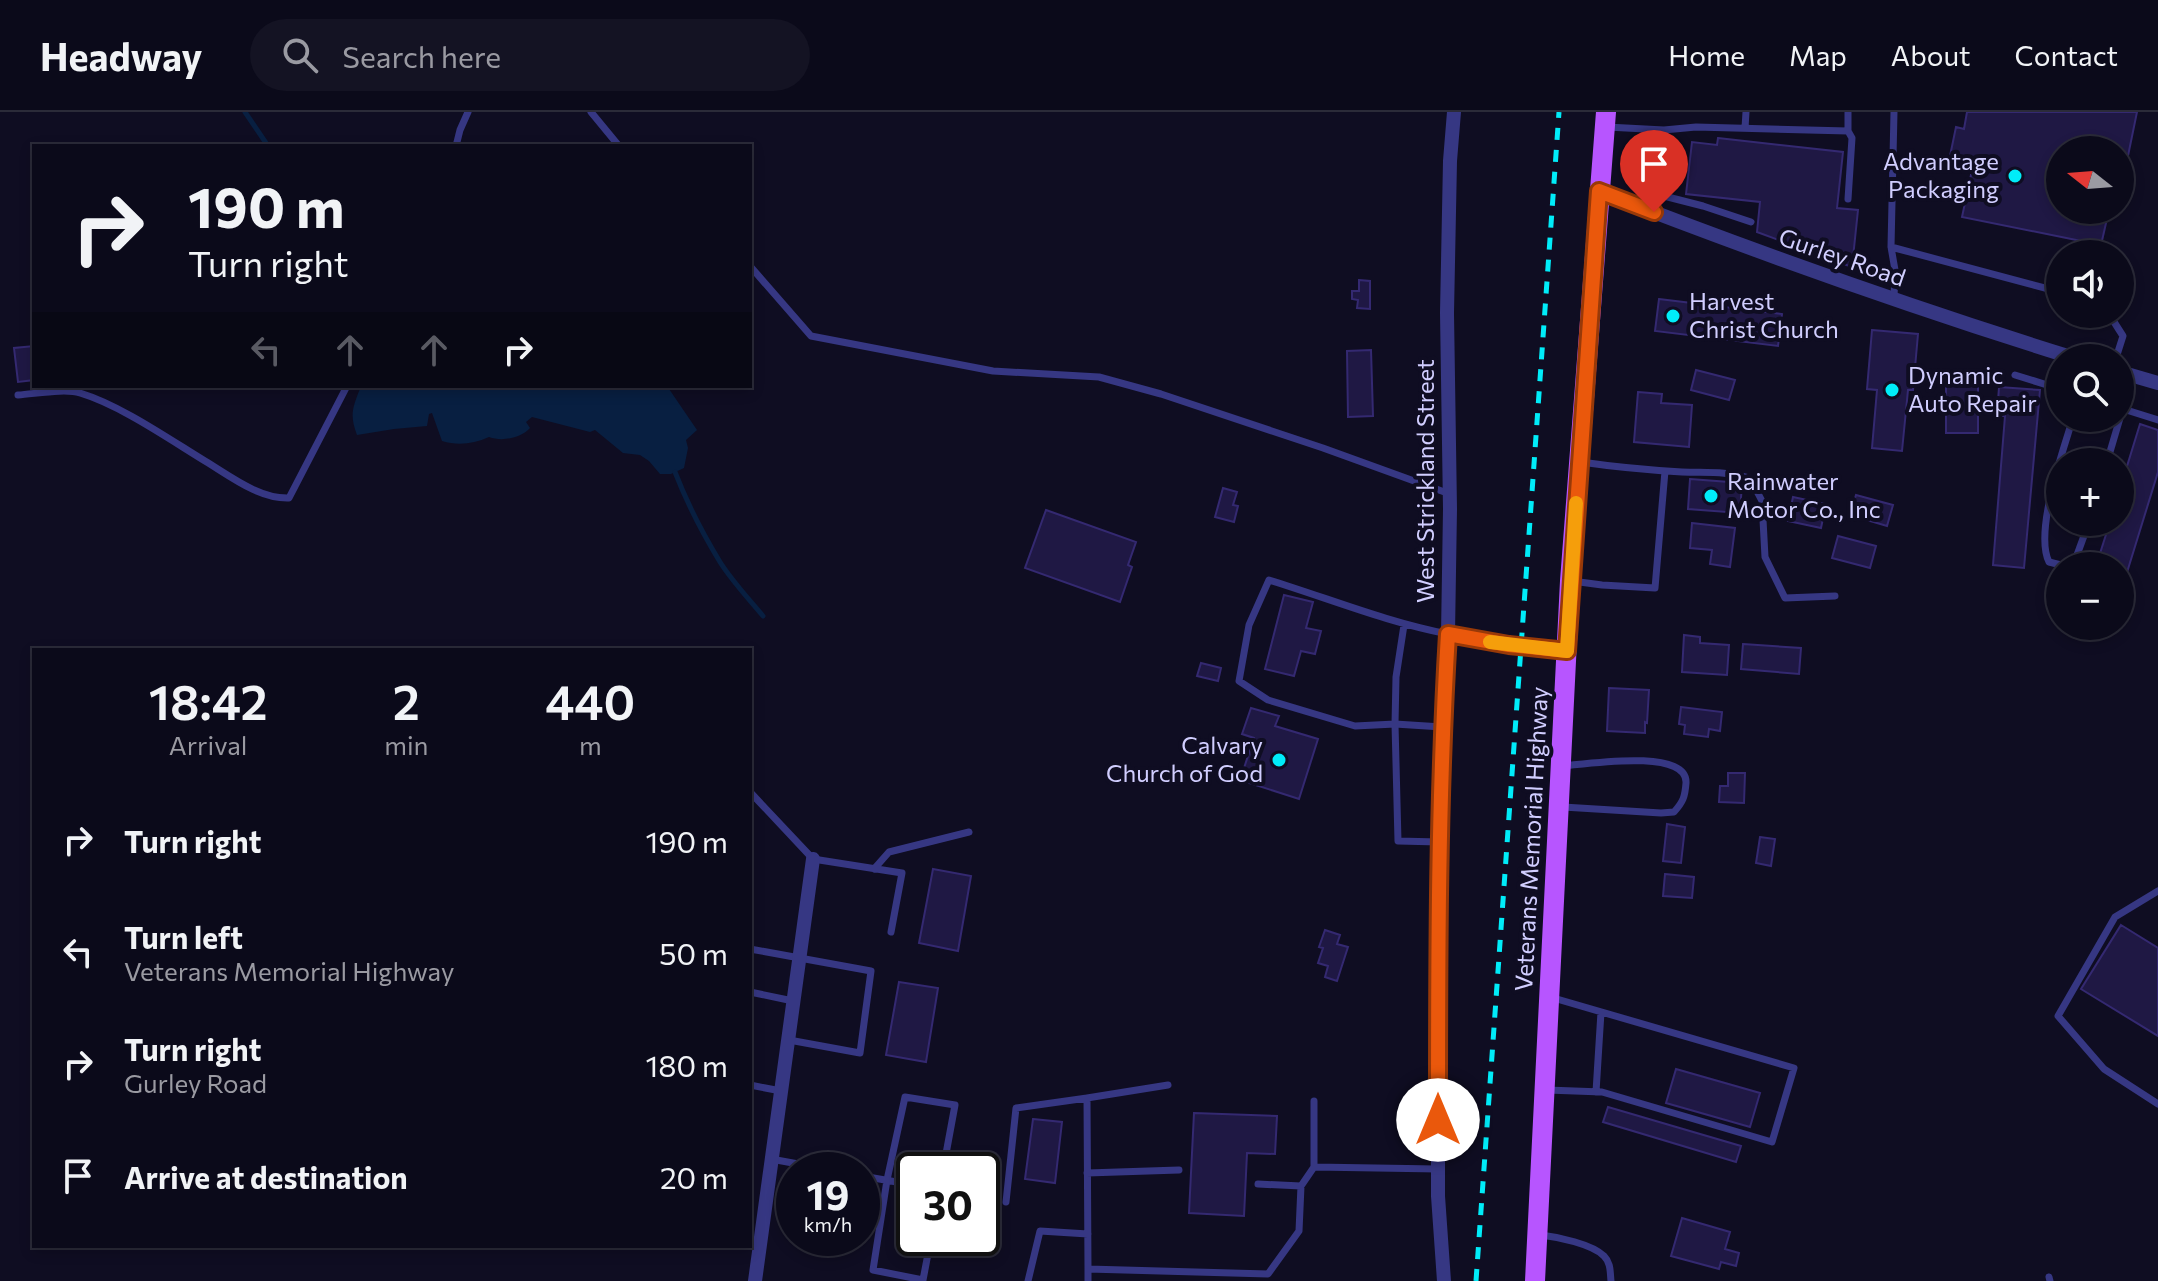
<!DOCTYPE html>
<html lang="en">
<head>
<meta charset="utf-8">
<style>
	:root { --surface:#0b0a1a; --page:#141323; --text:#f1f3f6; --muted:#9a9aa2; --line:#2b2b39 }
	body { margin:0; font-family:Commissioner,sans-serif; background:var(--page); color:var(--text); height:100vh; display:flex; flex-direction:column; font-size:30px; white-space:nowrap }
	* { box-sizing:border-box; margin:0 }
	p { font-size:26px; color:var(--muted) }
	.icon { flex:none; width:44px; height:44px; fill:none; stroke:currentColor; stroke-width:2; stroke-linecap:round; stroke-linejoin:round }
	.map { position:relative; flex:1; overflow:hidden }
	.sheet { position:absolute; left:32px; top:536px; width:720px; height:600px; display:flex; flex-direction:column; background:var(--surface); border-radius:0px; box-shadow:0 4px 12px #0003,0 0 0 2px var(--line) }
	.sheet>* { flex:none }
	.guide { position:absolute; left:32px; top:32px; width:720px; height:244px; border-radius:0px; box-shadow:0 4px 12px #0003,0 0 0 2px var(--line); background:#0b0a1a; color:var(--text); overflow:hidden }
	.needle { width:52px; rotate:287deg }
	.buttons { position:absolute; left:2046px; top:24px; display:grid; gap:16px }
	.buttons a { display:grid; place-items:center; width:88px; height:88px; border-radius:50%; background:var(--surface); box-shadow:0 4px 12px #0003,0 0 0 2px var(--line); font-size:40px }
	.speed { position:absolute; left:776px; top:1040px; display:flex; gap:16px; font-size:40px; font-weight:700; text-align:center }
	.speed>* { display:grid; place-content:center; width:104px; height:104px; border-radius:50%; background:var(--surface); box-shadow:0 4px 12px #0003,0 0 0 2px var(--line); line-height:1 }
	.speed small { font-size:20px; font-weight:400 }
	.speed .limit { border:4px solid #111; border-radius:12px; background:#fff; color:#111 }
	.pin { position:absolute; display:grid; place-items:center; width:68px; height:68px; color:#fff; margin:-82px -34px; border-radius:50% 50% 50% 0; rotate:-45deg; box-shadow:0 0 8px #0007 }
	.pin .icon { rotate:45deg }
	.me { position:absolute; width:88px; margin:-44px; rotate:0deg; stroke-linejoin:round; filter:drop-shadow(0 0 6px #0008) }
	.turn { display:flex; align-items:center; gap:28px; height:168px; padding:0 24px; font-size:36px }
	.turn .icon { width:104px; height:104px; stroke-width:2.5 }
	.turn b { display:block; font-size:56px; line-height:68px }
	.lanes { display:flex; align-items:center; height:76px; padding:0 24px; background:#0003; justify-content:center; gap:40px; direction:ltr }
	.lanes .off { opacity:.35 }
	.eta { display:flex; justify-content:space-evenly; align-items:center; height:136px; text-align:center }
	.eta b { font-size:48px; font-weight:600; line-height:56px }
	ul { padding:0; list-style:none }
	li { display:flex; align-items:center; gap:24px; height:112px; padding:0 24px }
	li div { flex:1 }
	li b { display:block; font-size:30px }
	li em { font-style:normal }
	header { display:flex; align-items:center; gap:48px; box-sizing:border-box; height:112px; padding:0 40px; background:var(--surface); border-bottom:2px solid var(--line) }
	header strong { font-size:38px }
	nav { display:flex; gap:44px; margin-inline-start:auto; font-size:28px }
	.search { width:560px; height:72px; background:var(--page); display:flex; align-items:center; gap:20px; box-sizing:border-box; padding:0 28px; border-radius:44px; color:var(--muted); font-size:30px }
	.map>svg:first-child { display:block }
	.water { fill:#081f41 }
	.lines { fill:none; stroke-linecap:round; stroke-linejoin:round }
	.stream { stroke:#081f41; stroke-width:5 }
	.building { fill:#1f1844; stroke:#342971; stroke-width:2 }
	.service { stroke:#363783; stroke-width:7 }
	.minor { stroke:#363783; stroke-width:14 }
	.primary { stroke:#b755ff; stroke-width:20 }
	.rail { stroke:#00ecf9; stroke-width:5; stroke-dasharray:12 10; stroke-linecap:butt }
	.route-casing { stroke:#983908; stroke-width:20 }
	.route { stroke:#ea580c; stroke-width:14 }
	.slow { stroke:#f59e0b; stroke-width:14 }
	.poi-dot { fill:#00ecf9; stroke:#0f0d22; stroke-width:3 }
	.labels { text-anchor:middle; stroke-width:8; stroke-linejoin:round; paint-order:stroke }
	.poi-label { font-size:24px; fill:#d1ceff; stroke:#0f0d22; text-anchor:start }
	.street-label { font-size:24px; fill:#d1ceff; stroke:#0f0d22 }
</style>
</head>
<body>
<header>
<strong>Headway</strong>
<div class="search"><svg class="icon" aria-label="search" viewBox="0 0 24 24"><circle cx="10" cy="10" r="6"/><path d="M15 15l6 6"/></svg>Search here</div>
<nav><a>Home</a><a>Map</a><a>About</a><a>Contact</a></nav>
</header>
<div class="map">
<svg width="2158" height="1169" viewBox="0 0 2158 1169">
	<rect width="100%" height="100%" fill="#0f0d22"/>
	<path class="water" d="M361,274H667L697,318L686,328L688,336L684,356L671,362H660L649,349L640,343L623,341L595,318L590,320L532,305L526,310L530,316C521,326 502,330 489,325C473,332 458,334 442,329L432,301L429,302L427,314L394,317L357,323C349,302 353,295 361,274Z"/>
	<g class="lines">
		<path class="stream" d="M245,0L268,34
			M675,360C687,391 703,422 720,450C732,469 748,486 763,504"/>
	</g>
	<path class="building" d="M1967,0H2137L2121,78L2120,38H2060V98H2109L2101,133L1962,105L1974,49L1950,44L1956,15L1964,17Z
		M1718,26L1843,40L1837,96L1858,98L1852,155L1757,120L1760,90L1686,82L1692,30L1717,33Z
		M1359,168L1370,169V197L1357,196L1358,188L1352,187V179H1359Z
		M1659,187L1782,202L1778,234L1655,219Z
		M1872,218L1918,222L1913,278H1908L1902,339L1872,336L1877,278L1867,277Z
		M34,234V268L18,270L14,236Z
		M1371,238L1373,304L1348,305L1347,239Z
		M1696,258L1735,268L1729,288L1691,278Z
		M1946,260L1978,261V321H1946Z
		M1999,275L2040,278L2024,456L1993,453L2005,304H1997Z
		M1638,280L1662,282L1661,291L1692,293L1689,335L1634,330Z
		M2140,312L2158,318V360L2120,483V454H2096L2110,410H2120V377Z
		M1690,367L1742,371L1740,401L1688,397Z
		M1223,376L1237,380L1233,393L1238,394L1234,410L1215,405Z
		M1856,383L1893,393L1887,414L1850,403Z
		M1793,385L1826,392L1821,416L1788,409Z
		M1046,398L1136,430L1128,453L1132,455L1120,490L1025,456Z
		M1692,411L1735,416L1730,455L1710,452L1712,438L1690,436Z
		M1838,424L1876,434L1870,456L1832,446Z
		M1284,483L1313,490L1306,516L1321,519L1315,542L1301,539L1294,564L1265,557Z
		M1684,523L1700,525V531L1729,533L1727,563L1682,560Z
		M1743,532L1801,536L1799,562L1741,557Z
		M1201,551L1221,556L1218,569L1197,564Z
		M1609,576L1649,578L1647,611L1645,610V621L1607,619Z
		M1681,595L1722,600L1720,619L1709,617L1708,625L1684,622L1685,613L1679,612Z
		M1251,596L1279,604L1275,614L1318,627L1299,687L1240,668L1254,626L1242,622Z
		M1728,661H1745L1744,691L1719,690L1720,674H1728Z
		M1667,712L1685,715L1681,751L1663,749Z
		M1760,725L1775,727L1771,754L1756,751Z
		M933,757L971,764L958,839L919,831Z
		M1665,762L1694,765L1692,786L1663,784Z
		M2121,813L2158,836V924L2081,877Z
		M1325,818L1340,823L1337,832L1348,835L1337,869L1325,865L1328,854L1318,851L1323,836L1319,835Z
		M899,870L938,876L926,950L886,943Z
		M1676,957L1760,981L1750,1015L1666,991Z
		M1608,995L1741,1034L1736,1050L1603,1010Z
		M1194,1001L1277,1004L1275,1042L1247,1041L1244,1104L1189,1101Z
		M1033,1007L1062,1010L1055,1071L1025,1067Z
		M1682,1106L1730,1120L1725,1137L1739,1141L1736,1154L1721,1150L1719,1157L1671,1144Z"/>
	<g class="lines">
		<path class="service" d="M591,0L619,34
			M1607,15L1664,18L1654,99
			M1745,16L1746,0
			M1664,18L1696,15L1848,19V0
			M456,34L460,18L468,0
			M1656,82L1703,94L1751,110
			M1848,87L1852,26L1848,19
			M1891,135L1894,0
			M750,154L811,224L993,259L1099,265L1161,282L1323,336L1450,382
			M1894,186L1895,158L1891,135L2060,180
			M2109,202L2123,224L2116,246
			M2015,263L2060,277
			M18,283C35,282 65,276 80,281C120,293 169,327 205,349C230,364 259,387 289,386L347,274
			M2120,296L2158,308
			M1581,350C1615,355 1648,358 1682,360C1707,361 1725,359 1750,366L1762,389L1765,445L1785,486L1835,484
			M2107,350L2120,306
			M2065,454L2049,450C2034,420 2063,339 2073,306
			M2070,454L2077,443L2089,410
			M1572,469L1602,473L1655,476L1665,359
			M1404,513L1396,565L1395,612L1398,729L1439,730
			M1442,615L1395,612L1355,614L1268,588L1239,569L1249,513L1269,468C1328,486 1386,510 1448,522
			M750,680L813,747L902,761L891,820
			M1563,695L1661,701L1674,700C1683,690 1685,685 1686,671C1688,636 1586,652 1563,654
			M874,757L889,740L969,720
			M2158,779L2115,805L2058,904L2104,957L2158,992
			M750,837L871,859L860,941L789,928
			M750,880L793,889
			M750,973L781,979
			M1547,978L1602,980L1772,1030L1794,956L1550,885
			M1596,980L1601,900
			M1087,986L1168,973
			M1314,989V1055
			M771,1047L831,1058
			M1087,1061L1179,1058
			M862,1064L914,1073
			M1258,1072L1301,1074L1314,1055L1438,1057
			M1006,1090L1016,996L1087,986L1088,1157
			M1541,1123C1558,1125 1592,1132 1604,1144C1611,1151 1610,1160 1611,1169
			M931,1126L923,1168L873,1158L887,1068L905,985L955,993L943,1058
			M2049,1165L2050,1169
			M1028,1169L1040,1119L1088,1122
			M1088,1169V1157L1268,1162L1299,1119L1301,1074"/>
		<path class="minor" d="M1599,79C1756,140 1913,196 2074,246
			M2120,260L2158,271
			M1448,522L1509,533L1567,539
			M755,1169L813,747
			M1444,1169L1438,1084V960L1440,709L1442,615L1448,522L1450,397L1447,201L1450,49L1454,0"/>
		<path class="primary" d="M1535,1169L1570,469L1606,0"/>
		<path class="rail" d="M1476,1169L1559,0"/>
	</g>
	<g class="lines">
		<defs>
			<path id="route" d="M1438,1008C1438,846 1438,684 1448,522L1509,533L1567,539L1599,79L1654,100"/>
		</defs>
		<use href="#route" class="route-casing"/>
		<use href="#route" class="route"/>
		<path class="slow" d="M1490,530L1567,539L1576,391"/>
	</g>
	<g class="poi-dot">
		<circle cx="2015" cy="64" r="8"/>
		<circle cx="1673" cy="204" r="8"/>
		<circle cx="1892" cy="278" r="8"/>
		<circle cx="1711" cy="384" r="8"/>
		<circle cx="1279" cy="648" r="8"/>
	</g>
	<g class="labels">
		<g class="poi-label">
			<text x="1999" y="58" text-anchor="end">Advantage<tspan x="1999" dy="28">Packaging</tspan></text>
			<text x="1689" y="198">Harvest<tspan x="1689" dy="28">Christ Church</tspan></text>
			<text x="1908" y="272">Dynamic<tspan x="1908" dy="28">Auto Repair</tspan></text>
			<text x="1727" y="378">Rainwater<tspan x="1727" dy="28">Motor Co., Inc</tspan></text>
			<text x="1263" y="642" text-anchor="end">Calvary<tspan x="1263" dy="28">Church of God</tspan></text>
		</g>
		<g class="street-label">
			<text transform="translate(1842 146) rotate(19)" y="8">Gurley Road</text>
			<text transform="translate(1426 369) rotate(-90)" y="8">West Strickland Street</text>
			<text transform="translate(1532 727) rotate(-87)" y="8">Veterans Memorial Highway</text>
		</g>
	</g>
</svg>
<div class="buttons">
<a><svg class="needle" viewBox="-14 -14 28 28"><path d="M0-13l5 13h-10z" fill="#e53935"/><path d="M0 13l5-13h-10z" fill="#9a9aa2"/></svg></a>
<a><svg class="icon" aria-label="sound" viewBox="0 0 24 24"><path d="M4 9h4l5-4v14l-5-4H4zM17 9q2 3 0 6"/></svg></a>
<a><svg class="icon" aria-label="search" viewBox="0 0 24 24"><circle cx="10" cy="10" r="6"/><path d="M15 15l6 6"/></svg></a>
<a>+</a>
<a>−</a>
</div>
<div class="speed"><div>19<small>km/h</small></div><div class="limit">30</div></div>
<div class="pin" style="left:1654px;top:100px;background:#d93025"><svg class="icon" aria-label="arrive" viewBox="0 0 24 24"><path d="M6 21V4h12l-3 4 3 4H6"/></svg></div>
<svg class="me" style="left:1438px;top:1008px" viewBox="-20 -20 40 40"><circle r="19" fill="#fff"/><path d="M0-13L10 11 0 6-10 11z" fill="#ea580c"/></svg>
<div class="guide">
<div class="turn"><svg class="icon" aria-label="right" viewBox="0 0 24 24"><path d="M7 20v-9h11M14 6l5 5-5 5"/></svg><div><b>190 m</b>Turn right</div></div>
<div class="lanes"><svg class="icon off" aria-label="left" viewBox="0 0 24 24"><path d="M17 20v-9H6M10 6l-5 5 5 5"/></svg><svg class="icon off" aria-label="ahead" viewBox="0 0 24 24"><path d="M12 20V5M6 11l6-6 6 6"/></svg><svg class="icon off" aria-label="ahead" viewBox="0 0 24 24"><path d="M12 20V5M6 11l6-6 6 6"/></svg><svg class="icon" aria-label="right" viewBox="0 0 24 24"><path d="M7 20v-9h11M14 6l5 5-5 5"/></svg></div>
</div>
<section class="sheet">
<div class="eta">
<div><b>18:42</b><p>Arrival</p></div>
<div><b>2</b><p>min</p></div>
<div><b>440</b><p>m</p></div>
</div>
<ul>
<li><svg class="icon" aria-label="right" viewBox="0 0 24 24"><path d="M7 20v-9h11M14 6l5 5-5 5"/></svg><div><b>Turn right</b></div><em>190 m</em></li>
<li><svg class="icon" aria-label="left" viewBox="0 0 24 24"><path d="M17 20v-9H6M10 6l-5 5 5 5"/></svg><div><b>Turn left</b><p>Veterans Memorial Highway</p></div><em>50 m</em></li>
<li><svg class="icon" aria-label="right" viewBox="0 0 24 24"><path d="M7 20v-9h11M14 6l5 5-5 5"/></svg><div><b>Turn right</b><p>Gurley Road</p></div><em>180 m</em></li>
<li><svg class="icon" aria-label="arrive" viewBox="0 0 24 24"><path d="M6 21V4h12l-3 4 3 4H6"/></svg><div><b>Arrive at destination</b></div><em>20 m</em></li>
</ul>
</section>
</div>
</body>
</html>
